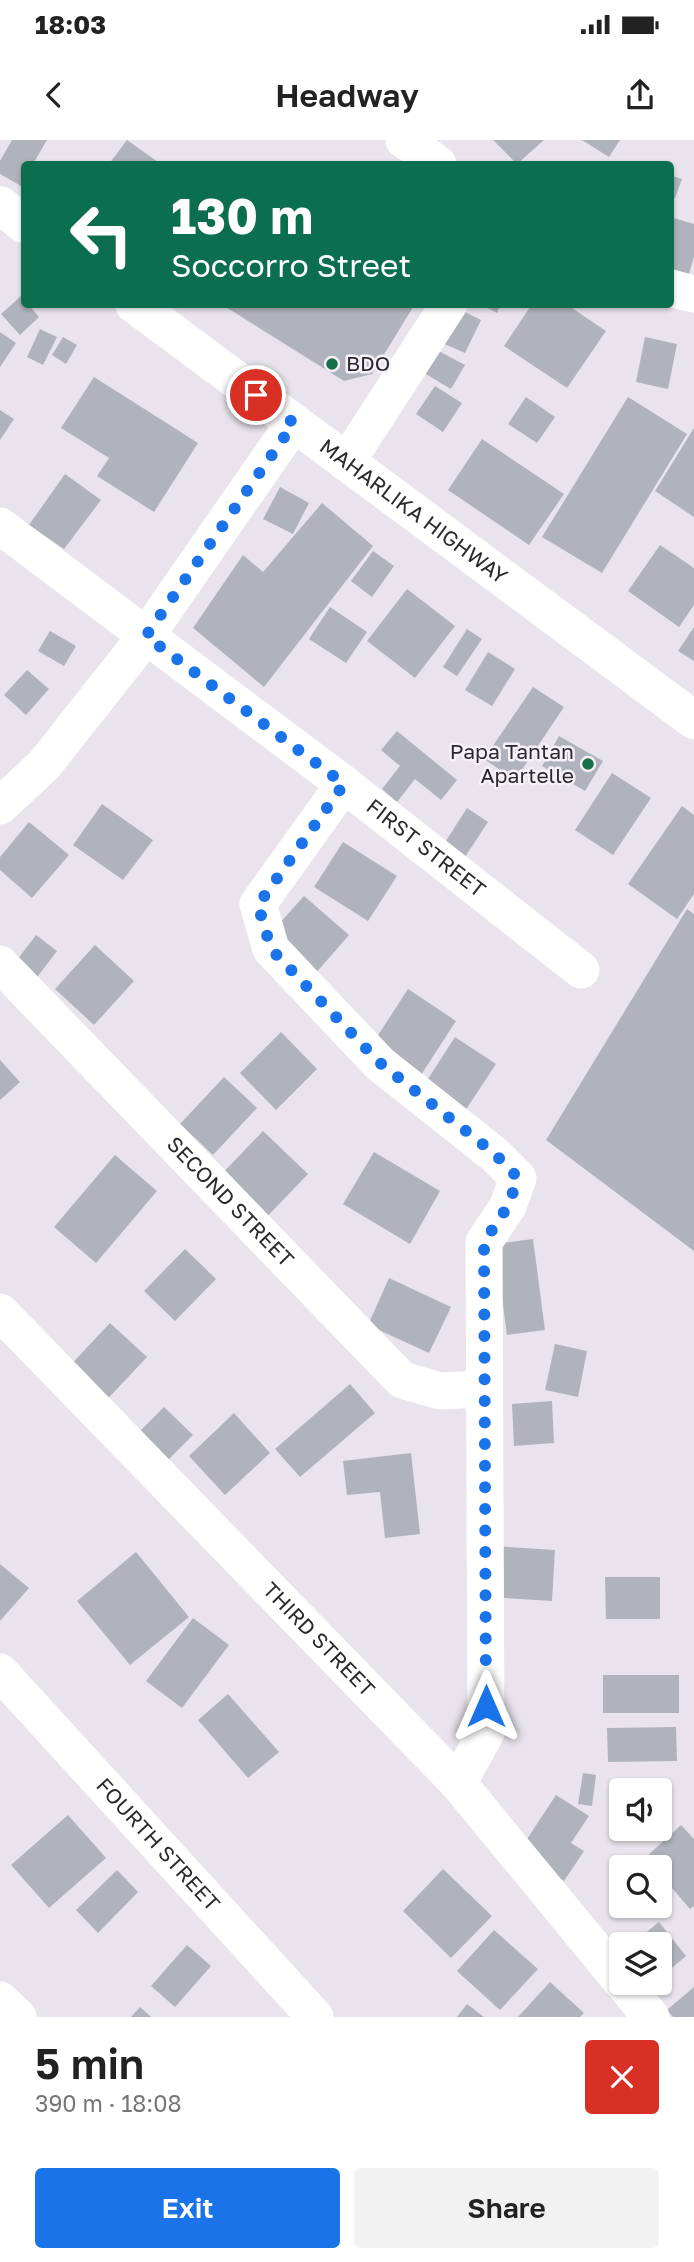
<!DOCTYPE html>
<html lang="en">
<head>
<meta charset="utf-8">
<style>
	:root { --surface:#fff; --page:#f2f2f2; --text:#222; --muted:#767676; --accent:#1a73e8 }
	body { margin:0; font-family:"Golos Text",sans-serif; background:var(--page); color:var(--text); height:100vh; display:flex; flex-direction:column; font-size:26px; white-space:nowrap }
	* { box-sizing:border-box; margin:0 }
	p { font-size:23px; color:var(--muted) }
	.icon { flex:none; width:38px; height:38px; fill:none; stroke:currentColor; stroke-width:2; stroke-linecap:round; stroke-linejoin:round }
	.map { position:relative; height:1877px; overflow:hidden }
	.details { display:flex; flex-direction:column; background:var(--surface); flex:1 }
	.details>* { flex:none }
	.top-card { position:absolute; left:21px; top:21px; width:653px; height:147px; border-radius:7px; box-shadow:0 2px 5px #0004; background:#0b6e4f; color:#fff; overflow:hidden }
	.tools { position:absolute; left:609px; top:1638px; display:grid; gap:14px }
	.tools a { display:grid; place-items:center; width:63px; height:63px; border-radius:7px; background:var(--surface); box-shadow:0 2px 5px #0004; font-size:35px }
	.pin { position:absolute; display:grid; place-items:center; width:60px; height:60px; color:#fff; margin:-30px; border:4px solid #fff; border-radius:50%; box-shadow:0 2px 7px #0007 }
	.me { position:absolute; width:77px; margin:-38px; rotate:0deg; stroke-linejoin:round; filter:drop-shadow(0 0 5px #0008) }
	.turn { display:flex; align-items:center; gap:24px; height:147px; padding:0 35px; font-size:32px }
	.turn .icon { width:91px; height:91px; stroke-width:2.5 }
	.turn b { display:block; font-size:49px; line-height:60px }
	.round { display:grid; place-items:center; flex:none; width:74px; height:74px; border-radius:7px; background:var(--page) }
	.summary { display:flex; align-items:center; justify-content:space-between; height:119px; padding:0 35px }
	h1 { font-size:42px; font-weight:600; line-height:52px }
	.cta { display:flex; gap:14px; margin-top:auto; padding:14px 35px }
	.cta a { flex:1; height:80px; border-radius:7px; background:var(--accent); color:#fff; font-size:28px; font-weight:600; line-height:80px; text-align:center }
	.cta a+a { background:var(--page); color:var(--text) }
	.status { display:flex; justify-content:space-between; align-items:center; height:49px; padding:0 35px; background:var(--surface); direction:ltr }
	.status svg { height:19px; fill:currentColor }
	header { display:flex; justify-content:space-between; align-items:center; height:91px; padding:0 35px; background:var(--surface); font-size:32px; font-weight:600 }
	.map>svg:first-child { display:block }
	.building { fill:#b1b3bc }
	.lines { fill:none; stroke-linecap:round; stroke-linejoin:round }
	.minor { stroke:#fff; stroke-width:37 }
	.major { stroke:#fff; stroke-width:38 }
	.route { stroke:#1a73e8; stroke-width:12; stroke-dasharray:0 21.6 }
	.poi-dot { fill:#157145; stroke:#f5f0f9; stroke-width:2.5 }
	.labels { text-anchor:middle; stroke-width:5; stroke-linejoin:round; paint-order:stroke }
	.poi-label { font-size:21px; fill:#2b292c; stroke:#f5f0f9; text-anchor:start }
	.street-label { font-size:21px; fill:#2b292c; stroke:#f5f0f9 }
</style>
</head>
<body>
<div class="status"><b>18:03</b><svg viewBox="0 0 49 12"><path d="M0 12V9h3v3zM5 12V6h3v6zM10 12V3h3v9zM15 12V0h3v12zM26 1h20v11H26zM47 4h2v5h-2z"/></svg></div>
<header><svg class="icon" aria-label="back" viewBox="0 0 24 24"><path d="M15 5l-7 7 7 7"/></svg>Headway<svg class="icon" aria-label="share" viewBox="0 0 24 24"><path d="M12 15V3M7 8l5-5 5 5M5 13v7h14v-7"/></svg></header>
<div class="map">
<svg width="694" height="1877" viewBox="0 0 694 1877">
	<rect width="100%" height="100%" fill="#e8e3ec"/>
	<path class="building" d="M12,0H47L33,24H24V40L21,46L0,34V21Z
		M127,0L158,22L156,24H109Z
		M493,0H544L517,24Z
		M582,0H620L609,17Z
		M670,35L682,39L675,58L670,56Z
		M670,77L694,84V116L689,134L670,128Z
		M21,156L24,160V164H28L39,177L20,195L1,174Z
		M221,164H415L372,234L344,241Z
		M480,164H501L497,173Z
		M532,164H566L606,191L567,248L504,206Z
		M459,169L481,180L465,213L442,203Z
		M40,189L57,197L43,225L27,217Z
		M0,192L16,203L0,227Z
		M63,197L77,205L66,224L52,215Z
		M645,197L677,204L668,249L636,242Z
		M437,210L465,225L451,249L424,233Z
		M94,237L198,303L154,372L97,336L109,318L61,288Z
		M435,246L462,263L443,292L416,274Z
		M526,257L555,277L537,303L508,284Z
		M628,257L687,294L602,433L542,397Z
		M0,270L14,279L0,300Z
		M694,288V377L655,351Z
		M482,299L564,354L529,405L448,350Z
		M65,334L101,360L64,409L29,385Z
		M280,347L309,363L293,394L263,379Z
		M322,363L373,406L264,547L193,488L243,415L263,432Z
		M660,405L694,428V465L679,487L628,451Z
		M373,411L394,426L372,457L351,441Z
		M407,449L455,486L415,538L367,501Z
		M330,467L367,492L346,523L309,499Z
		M694,487V521L678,511Z
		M467,489L482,499L457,536L443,527Z
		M50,491L76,506L64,526L38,511Z
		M488,512L515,529L492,566L465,550Z
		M27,530L49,549L26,575L4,555Z
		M533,547L564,567L515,640L484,619Z
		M397,591L457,640L441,660L415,639L397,662L382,649L400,626L381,610Z
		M559,596L603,621L585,651L542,626Z
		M612,633L651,658L613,715L575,690Z
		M102,664L153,700L123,740L73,705Z
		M682,666L694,675V754L677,779L628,744Z
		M467,668L488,682L465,717L444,704Z
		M29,682L69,715L32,758L0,730V717Z
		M343,702L397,736L368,781L314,747Z
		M304,756L349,795L315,834L270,794Z
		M687,769L694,774V1111L546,1000Z
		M36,795L57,811L29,848L8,832Z
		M95,805L134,841L94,885L55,849Z
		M408,849L456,881L419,938L371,906Z
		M281,892L317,929L276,970L240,933Z
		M455,897L496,924L465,971L424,945Z
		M0,920L20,942L0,960Z
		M224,937L257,968L213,1015L180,984Z
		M263,991L308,1034L260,1084L215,1041Z
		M374,1012L440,1051L410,1104L343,1064Z
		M115,1015L157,1051L96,1123L54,1087Z
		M533,1099L545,1190L507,1195L495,1104Z
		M185,1109L216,1139L175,1181L144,1151Z
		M389,1138L451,1167L429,1213L368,1185Z
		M110,1183L147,1217L99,1268L62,1234Z
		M555,1204L587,1211L578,1257L545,1250Z
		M350,1244L375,1273L300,1337L275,1309Z
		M552,1261L554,1303L514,1306L512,1264Z
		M164,1267L193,1295L161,1327L132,1299Z
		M234,1273L270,1313L225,1355L189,1316Z
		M411,1313L420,1394L385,1398L380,1352L347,1355L343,1321Z
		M494,1406L555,1410L552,1461L490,1457Z
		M136,1412L189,1477L130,1525L77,1461Z
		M0,1424L29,1448L0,1481Z
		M605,1437H660V1479H606Z
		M193,1478L229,1505L182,1568L146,1541Z
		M603,1535H679V1573H603Z
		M228,1554L279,1612L248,1638L198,1580Z
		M676,1587L677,1621L608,1622L607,1588Z
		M583,1633L596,1635L592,1666L578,1664Z
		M556,1655L589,1676L571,1703L584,1711L564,1741L519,1711Z
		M68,1675L106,1718L49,1768L11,1725Z
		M681,1685L694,1699V1766L690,1769L660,1734V1727H653L645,1718Z
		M443,1729L492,1776L451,1818L403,1771Z
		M117,1730L138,1752L98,1793L76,1770Z
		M659,1782L686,1816L660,1838V1804H632Z
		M494,1790L538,1829L500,1870L457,1831Z
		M187,1805L211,1826L175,1867L151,1846Z
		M550,1842L584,1873L580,1877H518Z
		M694,1847V1877H673L667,1870Z
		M467,1864L484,1877H457Z
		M140,1867L151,1877H131Z"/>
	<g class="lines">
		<g class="minor">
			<path d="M404,0L438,24"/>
			<path d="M670,148L694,154"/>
			<path d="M346,323L449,164"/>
			<path id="s1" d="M0,386L344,644L581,830"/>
			<path d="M344,644L258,764L271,809L380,924L495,1015L518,1038L508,1066L484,1102L486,1593L458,1643"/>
			<path d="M0,666L44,625L146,496L294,283"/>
			<path id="s2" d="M0,824L402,1240L440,1251L484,1249"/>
			<path id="s3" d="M0,1172L458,1643L621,1841"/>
			<path id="s4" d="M0,1532L315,1877"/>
			<path d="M623,1843L651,1877"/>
			<path d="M0,1860L18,1877"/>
		</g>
		<g class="major">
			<path d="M0,65L24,84"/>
			<path id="s5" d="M134,164L694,580"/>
		</g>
	</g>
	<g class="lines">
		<path class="route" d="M256,255L294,283L146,496L344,644L258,765L271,809L380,923L495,1014L518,1038L508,1066L484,1102L486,1566"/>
	</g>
	<g class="poi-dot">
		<circle cx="332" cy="224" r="7"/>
		<circle cx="588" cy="624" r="7"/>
	</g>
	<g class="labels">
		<g class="poi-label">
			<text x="346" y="231">BDO</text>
			<text x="574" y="619" text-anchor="end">Papa Tantan<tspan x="574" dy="24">Apartelle</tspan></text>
		</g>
		<g class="street-label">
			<text dy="7" stroke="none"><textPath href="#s5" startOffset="348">MAHARLIKA HIGHWAY</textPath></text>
			<text dy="7" stroke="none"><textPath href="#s1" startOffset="534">FIRST STREET</textPath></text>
			<text dy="7" stroke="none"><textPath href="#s2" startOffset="331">SECOND STREET</textPath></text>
			<text dy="7" stroke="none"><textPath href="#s3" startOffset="457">THIRD STREET</textPath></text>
			<text dy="7" stroke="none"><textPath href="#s4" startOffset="234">FOURTH STREET</textPath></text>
		</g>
	</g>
</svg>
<div class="tools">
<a><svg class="icon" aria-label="sound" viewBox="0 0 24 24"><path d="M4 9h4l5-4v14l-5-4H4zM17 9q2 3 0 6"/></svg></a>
<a><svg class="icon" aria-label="search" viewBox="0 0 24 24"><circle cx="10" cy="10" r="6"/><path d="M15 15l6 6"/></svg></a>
<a><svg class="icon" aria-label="layers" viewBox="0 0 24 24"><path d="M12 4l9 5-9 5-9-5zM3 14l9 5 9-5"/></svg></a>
</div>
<div class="pin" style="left:256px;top:255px;background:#d93025"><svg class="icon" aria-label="arrive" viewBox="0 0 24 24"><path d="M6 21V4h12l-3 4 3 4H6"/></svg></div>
<svg class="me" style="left:486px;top:1566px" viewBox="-20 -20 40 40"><path d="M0-17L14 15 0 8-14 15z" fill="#1a73e8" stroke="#fff" stroke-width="4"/></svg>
<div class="top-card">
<div class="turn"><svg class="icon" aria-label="left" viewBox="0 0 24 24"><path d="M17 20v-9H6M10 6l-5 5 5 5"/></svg><div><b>130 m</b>Soccorro Street</div></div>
</div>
</div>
<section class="details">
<div class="summary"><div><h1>5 min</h1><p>390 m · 18:08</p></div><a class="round" style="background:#d93025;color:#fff"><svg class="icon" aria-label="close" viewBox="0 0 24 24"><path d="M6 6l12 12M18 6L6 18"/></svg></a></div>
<div class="cta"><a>Exit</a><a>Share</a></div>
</section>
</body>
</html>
